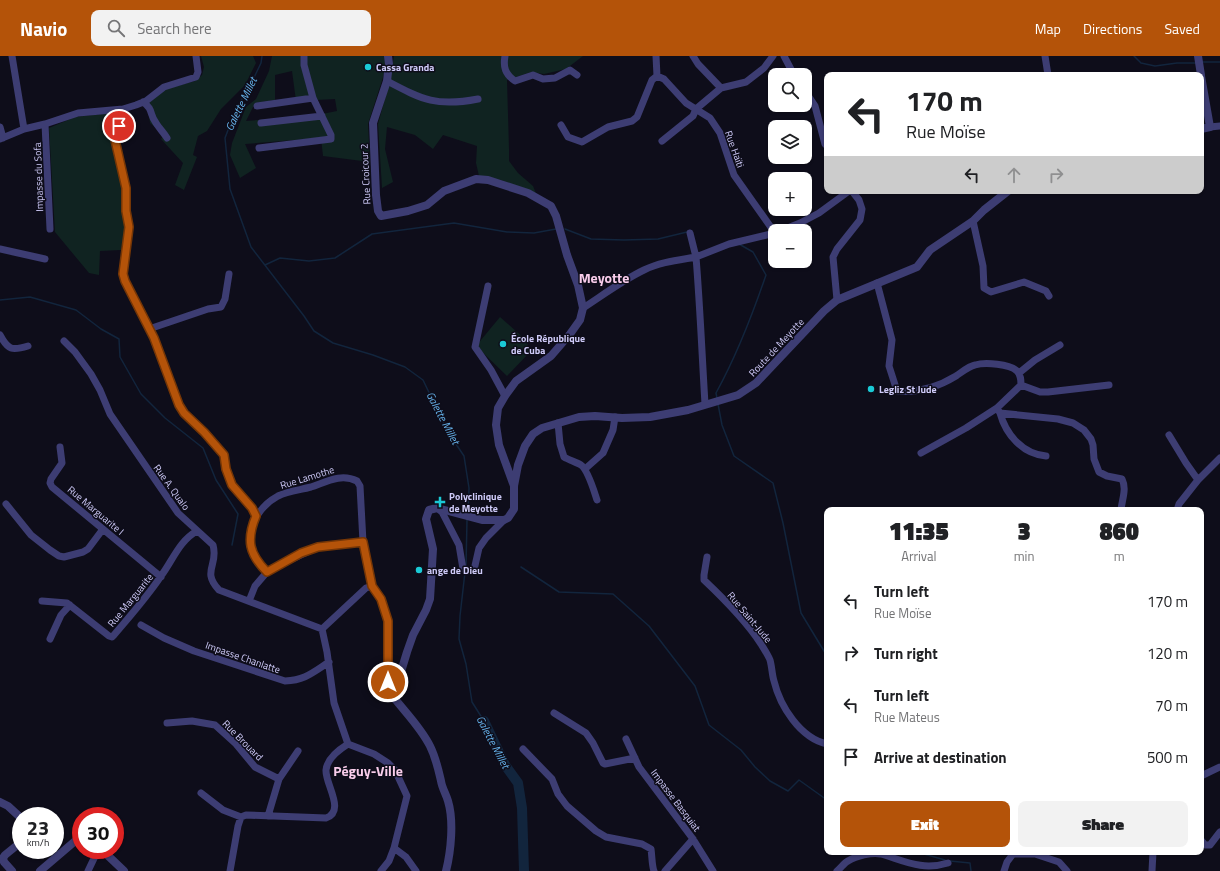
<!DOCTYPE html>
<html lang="en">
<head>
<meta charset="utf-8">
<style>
	:root { --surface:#fff; --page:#f2f2f2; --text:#202124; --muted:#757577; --accent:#b45309 }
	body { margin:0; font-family:"Titillium Web",sans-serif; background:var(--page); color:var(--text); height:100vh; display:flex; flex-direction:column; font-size:15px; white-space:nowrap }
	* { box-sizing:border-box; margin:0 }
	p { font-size:13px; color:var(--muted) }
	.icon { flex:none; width:22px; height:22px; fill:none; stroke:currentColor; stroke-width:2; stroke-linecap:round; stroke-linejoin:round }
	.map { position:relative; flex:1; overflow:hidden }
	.drawer { position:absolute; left:824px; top:451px; width:380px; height:348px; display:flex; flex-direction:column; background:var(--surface); border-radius:8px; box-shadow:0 1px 3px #0004 }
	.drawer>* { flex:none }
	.top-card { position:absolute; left:824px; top:16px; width:380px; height:122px; border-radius:8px; box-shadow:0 1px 3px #0004; background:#fff; color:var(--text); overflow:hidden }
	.tools { position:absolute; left:768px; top:12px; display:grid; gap:8px }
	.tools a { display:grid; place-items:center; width:44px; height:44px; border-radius:8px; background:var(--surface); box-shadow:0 1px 3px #0004; font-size:20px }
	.speed { position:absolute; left:12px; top:751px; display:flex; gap:8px; font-size:20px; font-weight:700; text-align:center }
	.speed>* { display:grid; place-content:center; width:52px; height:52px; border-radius:50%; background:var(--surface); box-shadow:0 1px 3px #0004; line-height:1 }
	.speed small { font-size:10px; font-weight:400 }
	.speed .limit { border:6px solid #d22; background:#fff; color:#111 }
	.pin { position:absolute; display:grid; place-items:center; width:34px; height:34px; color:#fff; margin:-17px; border:2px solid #fff; border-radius:50%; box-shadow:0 1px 4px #0007 }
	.me { position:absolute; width:44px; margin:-22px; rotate:0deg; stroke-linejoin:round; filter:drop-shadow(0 0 3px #0008) }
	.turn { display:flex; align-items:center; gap:14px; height:84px; padding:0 16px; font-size:18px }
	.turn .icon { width:52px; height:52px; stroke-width:2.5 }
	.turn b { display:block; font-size:28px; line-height:34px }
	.lanes { display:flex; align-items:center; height:38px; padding:0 16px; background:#0003; justify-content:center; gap:20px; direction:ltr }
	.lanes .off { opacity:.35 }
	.eta { display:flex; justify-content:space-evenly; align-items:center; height:68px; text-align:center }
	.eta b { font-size:24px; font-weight:800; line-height:28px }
	.primary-button { display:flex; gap:8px; margin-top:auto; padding:8px 16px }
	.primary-button a { flex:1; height:46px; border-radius:8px; background:var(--accent); color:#fff; font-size:16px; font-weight:800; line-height:46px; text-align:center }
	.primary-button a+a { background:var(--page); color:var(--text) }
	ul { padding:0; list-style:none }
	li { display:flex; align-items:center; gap:12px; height:52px; padding:0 16px }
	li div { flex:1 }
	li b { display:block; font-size:15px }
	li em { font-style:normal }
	header { display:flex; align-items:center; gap:24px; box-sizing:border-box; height:56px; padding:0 20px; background:var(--accent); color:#fff }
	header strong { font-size:19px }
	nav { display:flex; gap:22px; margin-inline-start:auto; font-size:14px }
	.search { width:280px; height:36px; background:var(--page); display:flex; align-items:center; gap:10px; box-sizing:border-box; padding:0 14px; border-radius:8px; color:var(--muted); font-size:15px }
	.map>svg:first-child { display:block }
	.green { fill:#102321; fill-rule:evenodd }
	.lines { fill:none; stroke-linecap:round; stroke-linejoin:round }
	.stream { stroke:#12253d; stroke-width:1.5 }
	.river { stroke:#12253d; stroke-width:10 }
	.minor { stroke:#3d3d73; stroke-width:7 }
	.tertiary { stroke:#3d3d73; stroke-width:8 }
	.route-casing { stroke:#753606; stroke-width:10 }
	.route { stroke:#b45309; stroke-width:7 }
	.poi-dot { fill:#1acad6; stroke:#0e0d1a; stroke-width:1.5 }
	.labels { text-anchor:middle; stroke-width:3; stroke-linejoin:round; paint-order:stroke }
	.poi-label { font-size:10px; font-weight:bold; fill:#cfcbf9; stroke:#0e0d1a; text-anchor:start }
	.street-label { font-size:10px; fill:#cfcbf9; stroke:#0e0d1a }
	.water-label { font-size:11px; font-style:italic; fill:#66b3ec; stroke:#0e0d1a }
	.district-label { font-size:14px; font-weight:bold; fill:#f9cdeb; stroke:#0e0d1a }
</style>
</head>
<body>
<header>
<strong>Navio</strong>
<div class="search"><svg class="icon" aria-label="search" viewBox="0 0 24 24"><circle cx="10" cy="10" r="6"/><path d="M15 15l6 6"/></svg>Search here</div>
<nav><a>Map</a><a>Directions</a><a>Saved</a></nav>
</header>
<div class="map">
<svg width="1220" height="815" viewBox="0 0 1220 815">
	<rect width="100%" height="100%" fill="#0e0d1a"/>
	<path class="green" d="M201,0H253L256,7L245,29L221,53L207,75L198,80L193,99L197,101L184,134L175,129L183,107L161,83L164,79L150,67L147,48L166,33L195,25L202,19L204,11Z
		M272,0H385V15L368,68L370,106L323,100L321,82L245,88L256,112L240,122L230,99L232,87L246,51L256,43L269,15ZM292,15L296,45L335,43L337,55L317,59L246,65L255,47L275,44V19Z
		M394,0H583L566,13L544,18L531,16L507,24L509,93V105L518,117L533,130L537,140L501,124L479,120L476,107L477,90L443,79L433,93L415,79L387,71L385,93L393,126L382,132L378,68L391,21Z
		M120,56L112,82L126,145V171L121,194L100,195L99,219L89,217L55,176L49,72L75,61Z
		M500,261L526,284L530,296L507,320L476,290Z"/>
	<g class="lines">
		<path class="stream" d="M262,0L261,7L250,30L236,53L225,82L230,133L251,191L304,260L314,275L333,287L373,299L405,311L423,324L448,376L464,400L469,432L468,458
			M1134,0L1141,7L1155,10L1177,7H1196
			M1202,6H1220
			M565,173L591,183L624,184L658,183L687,176
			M265,209L280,202L309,205L335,202L372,178L454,167L507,176L534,177L556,173
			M0,244L30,241L76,254L101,273L119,283L120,301L141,338L165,362L203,392L216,424L238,458L232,489
			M717,342L716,337C737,299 752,260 766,219L753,196L739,188
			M718,348L722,369L734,400L773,427L783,467L801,557L827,600
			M466,510L467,464
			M521,511L559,536L613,538L649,570L695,630L709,669L741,694L755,711L770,725L788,735L799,724L827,744
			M465,516L460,560L459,583L466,608L472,646L484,665
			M917,796L945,804
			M950,805L970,807L971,815"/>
		<path class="river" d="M484,665L505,709L518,727L522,752L524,815"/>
		<path class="minor" d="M12,0L24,73
			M505,0C503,11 505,18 515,25L533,19L543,23L555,22L570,14L577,19
			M656,0L657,20
			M693,0L698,8L721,32
			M784,0L794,19
			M1045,0L1048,19
			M387,25C423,44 437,51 478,43
			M805,35L815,50L825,88L827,90
			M143,46C154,54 149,58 156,67C159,72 164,77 167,82
			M257,50L313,42L304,9V0
			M123,53L115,84L127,138L126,155L129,171L123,219L125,225L154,282L179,349L184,357L204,376L224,399L226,413L232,429L252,452L256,460
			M261,67L322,60
			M45,68L50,173
			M561,69L568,81L582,86L608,71L632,65L637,61L652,24L657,20L664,23L686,47L710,62L720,77L734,119L775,177
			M0,71L3,82
			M1210,71L1220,70
			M0,83L24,73L45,68L78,57L123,53L136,49L146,45L164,31L196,21L198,16L196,0
			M662,85L693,60L696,53L721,32L746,26L764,12L773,0
			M259,92L331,83V79L313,42
			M973,165L983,210L984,232L991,236L1024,226L1046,235L1049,240
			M780,175L800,167L819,157L849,135
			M690,177L696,201L729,188L775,177
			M0,193L45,203
			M877,227L892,284L889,310L897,335C918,337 938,331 956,320C962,316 969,310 975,309C985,306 1010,308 1017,315C1021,319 1021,324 1021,329L997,352L1000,357L1058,363L1073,367L1084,374L1091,383L1093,389L1094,403L1099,416L1107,420L1122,423C1127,433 1122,443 1121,454
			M488,230L475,291L491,314L505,340
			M837,244L833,201L837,193L860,164L862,153L859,144L852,135
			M583,252C603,239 623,224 644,214C660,206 679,204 696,201C700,250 702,299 705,348
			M149,273L208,253L221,251L225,243L229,218
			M0,279C8,294 12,295 28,290
			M64,285L75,296L91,318L100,334L110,358L178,457L213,489C219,509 201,515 219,534L322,573
			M1019,317L1035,304L1060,289
			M1021,329L1040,336H1048L1109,329
			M1000,357C1006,379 1023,398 1046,400
			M558,367L560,388L564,401C569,404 576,406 581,409C588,414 594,435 597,444
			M1169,379L1186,407L1198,424L1179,448L1177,454
			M60,391L62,407L51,423L50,427L52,431L161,521
			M921,397L966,372L997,352
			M585,413L603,397L613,374L615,361
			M1198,424L1220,402
			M6,448L31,479L50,494L59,500L64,501L83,496L88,493L103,473
			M437,452L442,456L459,489L463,513L468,515L474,514L479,492L486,482L504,464
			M707,501L704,519V524C722,541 748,568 761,588C764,593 768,599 770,604C772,611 772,619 774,625C780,650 800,682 827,688
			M267,516C263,512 259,509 256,504C241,481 256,452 278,440C288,435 300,434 311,431C326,426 341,417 357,425L360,430L363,486L372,530L381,543L388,565V639L389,642L395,643
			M42,545L67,547L109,580L112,581L114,579C130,560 147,541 161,520C173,504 179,485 197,475
			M249,545L255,530L267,516L281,508L318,491L363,486
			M141,569L164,582L194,595L285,625C305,624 312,617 329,606
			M322,573L366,532L372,530
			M50,583L61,559L70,549
			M554,657L586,677L593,687L603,707L605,708L635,702
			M167,667L192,665L215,669L236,688L255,711L279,723
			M626,683L639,711L693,783L713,815
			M348,688L374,698L388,707L395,714L407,740L394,792L389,805L381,815
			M523,693L552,723L558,738L567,750L596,775L606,781L642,788L651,793C652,800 652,811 654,815
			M1201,720L1220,711
			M201,737L223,754L241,761
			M268,760L279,723L298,695
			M1201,784L1205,789H1210L1220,776
			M394,792L406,801L416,815
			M88,815L98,794
			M230,815L238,770L241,761L246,759L326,762C346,755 325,728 326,714C327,703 340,693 348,688L334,647L327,596L322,573
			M665,815L693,783
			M837,815C841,812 844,807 848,805C856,800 872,796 881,798C905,805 922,815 948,807
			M1004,815L1007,806L1013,798H1035L1059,806L1067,815
			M1152,815L1153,796"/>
		<path class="tertiary" d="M388,0L389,8L387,25L373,67L376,139L378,155L381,160L408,155L427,149L444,135L476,123L488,124L528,137L551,150L556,160L567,199L578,229L583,252L580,264L570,278L551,300L516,325L505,340L498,352L496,369L499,389L514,430
			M1198,0L1201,19
			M1201,20L1210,71L1201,73
			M0,746L8,750L21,762
			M102,794L124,815
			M12,815L4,806L3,802L5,799L21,786
			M40,815L74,786L81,782
			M446,815C451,795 454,765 448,745C446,738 442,732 441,725C438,712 436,702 430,690C421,672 407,658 395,643L400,619L407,596L413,579L426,554L430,543L433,493L426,463L429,454L437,452L482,464H504L508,462L514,453V430L518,409L525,390L533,378L542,372L579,361L595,360L622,362L650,361L688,354L738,339L756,327L824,255L837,244L917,211L930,194L973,165L984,154L1008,135"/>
	</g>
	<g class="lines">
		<defs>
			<path id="route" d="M119,70L115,84L126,132V155L129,171L123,218L125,225L154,282L179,349L184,357L204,376L224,399L226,413L232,429L252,452L256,460C246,484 249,498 267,516L301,497L318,491L363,486L372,530L381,543L388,565V626"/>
		</defs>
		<use href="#route" class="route-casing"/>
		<use href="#route" class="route"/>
	</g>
	<g class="poi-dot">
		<circle cx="368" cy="11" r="4"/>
		<circle cx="503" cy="288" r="4"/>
		<circle cx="871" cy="333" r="4"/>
		<path d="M438 440h4v4h4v4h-4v4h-4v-4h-4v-4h4z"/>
		<circle cx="419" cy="514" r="4"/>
	</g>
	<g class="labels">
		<g class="poi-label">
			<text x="376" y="15">Cassa Granda</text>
			<text x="511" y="286">École République<tspan x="511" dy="12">de Cuba</tspan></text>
			<text x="879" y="337">Legliz St Jude</text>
			<text x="449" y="444">Polyclinique<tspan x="449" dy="12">de Meyotte</tspan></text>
			<text x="427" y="518">ange de Dieu</text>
		</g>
		<g class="street-label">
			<text transform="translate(735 93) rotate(70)" y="4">Rue Haïti</text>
			<text transform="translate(365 118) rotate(-93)" y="4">Rue Croicour 2</text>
			<text transform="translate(38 121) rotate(-92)" y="4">Impasse du Sofa</text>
			<text transform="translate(776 291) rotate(-47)" y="4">Route de Meyotte</text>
			<text transform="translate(307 421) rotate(-17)" y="4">Rue Lamothe</text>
			<text transform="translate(172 431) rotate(54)" y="4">Rue A. Qualo</text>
			<text transform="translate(96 454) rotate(40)" y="4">Rue Marguarite I</text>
			<text transform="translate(130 544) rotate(-51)" y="4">Rue Marguarite</text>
			<text transform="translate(750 561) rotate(50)" y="4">Rue Saint-Jude</text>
			<text transform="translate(243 601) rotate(19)" y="4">Impasse Chanlatte</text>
			<text transform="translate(243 684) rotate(45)" y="4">Rue Brouard</text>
			<text transform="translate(676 744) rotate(53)" y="4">Impasse Basquiat</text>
		</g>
		<g class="water-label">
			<text transform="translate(241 48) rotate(-64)" y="4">Galette Millet</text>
			<text transform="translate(443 362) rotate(62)" y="4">Galette Millet</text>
			<text transform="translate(493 686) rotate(62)" y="4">Galette Millet</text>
		</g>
		<g class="district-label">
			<text x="604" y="227">Meyotte</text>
			<text x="368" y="720">Péguy-Ville</text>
		</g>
	</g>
</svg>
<div class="tools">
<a><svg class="icon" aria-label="search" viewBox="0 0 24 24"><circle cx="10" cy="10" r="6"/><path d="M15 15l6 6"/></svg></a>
<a><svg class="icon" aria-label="layers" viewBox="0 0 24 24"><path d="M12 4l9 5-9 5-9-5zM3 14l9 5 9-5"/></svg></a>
<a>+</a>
<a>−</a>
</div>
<div class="speed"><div>23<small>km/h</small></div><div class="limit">30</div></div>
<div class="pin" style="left:119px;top:70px;background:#d93025"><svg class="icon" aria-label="arrive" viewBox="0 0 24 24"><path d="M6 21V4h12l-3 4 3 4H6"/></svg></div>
<svg class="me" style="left:388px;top:626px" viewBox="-20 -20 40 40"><circle r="17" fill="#b45309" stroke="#fff" stroke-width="3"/><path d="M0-11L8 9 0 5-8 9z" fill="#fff"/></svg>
<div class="top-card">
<div class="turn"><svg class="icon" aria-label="left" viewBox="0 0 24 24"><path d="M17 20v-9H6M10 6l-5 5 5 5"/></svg><div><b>170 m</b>Rue Moïse</div></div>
<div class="lanes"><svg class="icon" aria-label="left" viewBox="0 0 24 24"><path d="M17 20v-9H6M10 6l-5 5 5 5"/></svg><svg class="icon off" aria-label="ahead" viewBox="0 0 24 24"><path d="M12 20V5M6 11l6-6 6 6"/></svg><svg class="icon off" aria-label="right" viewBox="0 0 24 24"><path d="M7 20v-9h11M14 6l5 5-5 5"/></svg></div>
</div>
<section class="drawer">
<div class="eta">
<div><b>11:35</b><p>Arrival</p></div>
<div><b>3</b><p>min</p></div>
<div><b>860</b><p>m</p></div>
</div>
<ul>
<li><svg class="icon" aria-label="left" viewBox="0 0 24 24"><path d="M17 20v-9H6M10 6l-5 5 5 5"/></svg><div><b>Turn left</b><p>Rue Moïse</p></div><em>170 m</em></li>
<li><svg class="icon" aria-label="right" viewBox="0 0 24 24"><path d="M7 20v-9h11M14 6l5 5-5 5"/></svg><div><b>Turn right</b></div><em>120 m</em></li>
<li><svg class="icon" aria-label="left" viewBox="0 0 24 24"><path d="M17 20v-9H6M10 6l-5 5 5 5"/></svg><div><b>Turn left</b><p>Rue Mateus</p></div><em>70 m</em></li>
<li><svg class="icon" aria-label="arrive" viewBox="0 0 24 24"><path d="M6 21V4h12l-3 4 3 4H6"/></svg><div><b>Arrive at destination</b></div><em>500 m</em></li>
</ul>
<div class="primary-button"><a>Exit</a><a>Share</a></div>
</section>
</div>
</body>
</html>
